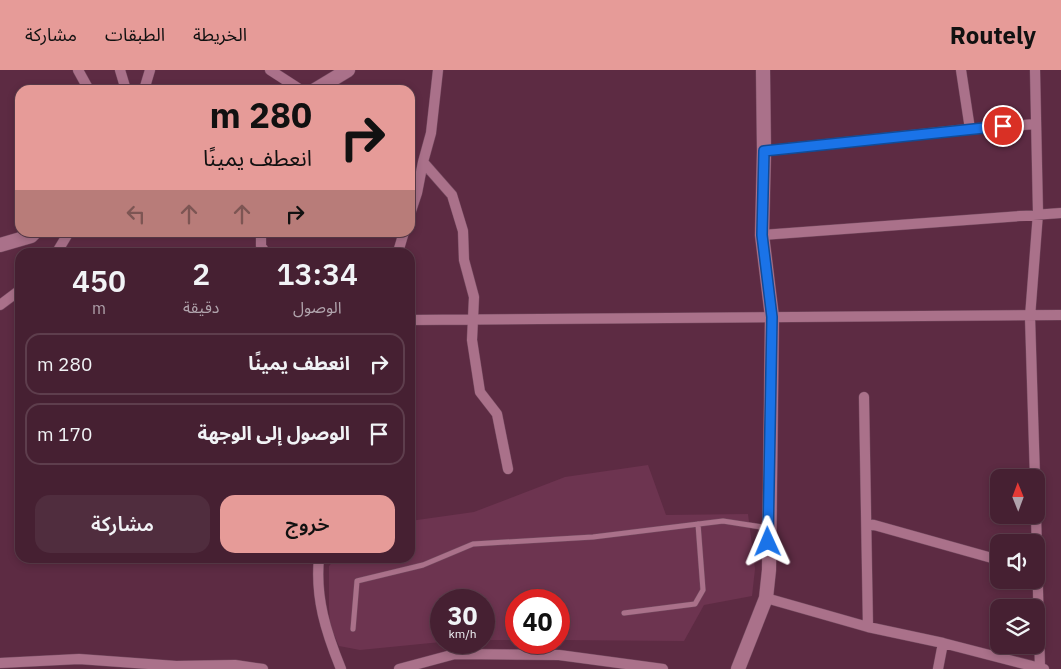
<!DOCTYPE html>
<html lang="ar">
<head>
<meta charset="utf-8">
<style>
	:root { --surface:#462032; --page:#502d3e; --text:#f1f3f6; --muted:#b0a3ac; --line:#5e3e4d; --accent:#e69b98 }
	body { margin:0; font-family:"IBM Plex Sans","Noto Sans Arabic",sans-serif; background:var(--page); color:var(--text); direction:rtl; height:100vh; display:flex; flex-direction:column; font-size:19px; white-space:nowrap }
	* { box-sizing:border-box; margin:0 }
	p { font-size:16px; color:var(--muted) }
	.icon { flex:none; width:28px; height:28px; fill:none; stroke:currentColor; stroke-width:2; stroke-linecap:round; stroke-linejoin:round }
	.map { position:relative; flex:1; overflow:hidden; direction:ltr }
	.drawer { position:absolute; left:15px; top:178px; width:400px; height:315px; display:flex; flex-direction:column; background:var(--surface); border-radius:15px; box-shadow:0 2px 8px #0003,0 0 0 1px var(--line); direction:rtl }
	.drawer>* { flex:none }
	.guide { position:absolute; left:15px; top:15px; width:400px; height:152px; border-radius:15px; box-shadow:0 2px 8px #0003,0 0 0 1px var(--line); direction:rtl; background:#e69b98; color:#111; overflow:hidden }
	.needle { width:32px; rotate:359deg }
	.tools { position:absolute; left:990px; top:399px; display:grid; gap:10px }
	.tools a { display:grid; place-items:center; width:55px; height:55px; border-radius:10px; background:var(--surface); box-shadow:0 2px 8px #0003,0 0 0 1px var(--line); font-size:25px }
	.speed { position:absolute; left:430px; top:519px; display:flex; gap:10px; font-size:25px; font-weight:700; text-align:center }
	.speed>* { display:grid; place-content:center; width:65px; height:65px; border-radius:50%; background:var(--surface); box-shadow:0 2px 8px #0003,0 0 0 1px var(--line); line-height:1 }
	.speed small { font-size:12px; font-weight:400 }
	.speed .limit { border:8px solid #d22; background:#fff; color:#111 }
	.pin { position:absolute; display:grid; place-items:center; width:42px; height:42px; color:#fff; margin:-21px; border:2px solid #fff; border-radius:50%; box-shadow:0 1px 5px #0007 }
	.me { position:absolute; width:55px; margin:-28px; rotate:359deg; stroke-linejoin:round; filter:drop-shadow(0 0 4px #0008) }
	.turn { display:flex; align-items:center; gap:18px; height:105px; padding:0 20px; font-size:22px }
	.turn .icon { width:65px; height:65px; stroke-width:2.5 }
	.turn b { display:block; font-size:35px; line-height:42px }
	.lanes { display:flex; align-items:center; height:48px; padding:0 20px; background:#0003; justify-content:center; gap:25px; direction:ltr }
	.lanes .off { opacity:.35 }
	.eta { display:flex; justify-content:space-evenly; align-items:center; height:85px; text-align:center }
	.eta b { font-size:30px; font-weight:600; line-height:35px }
	.action { display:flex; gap:10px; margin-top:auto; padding:10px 20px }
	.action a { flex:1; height:58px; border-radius:15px; background:var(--accent); color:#111; font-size:20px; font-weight:600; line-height:58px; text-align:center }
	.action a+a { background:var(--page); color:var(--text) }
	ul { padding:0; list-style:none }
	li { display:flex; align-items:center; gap:15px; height:62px; margin:0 10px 8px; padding:0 10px; border:2px solid var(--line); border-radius:15px }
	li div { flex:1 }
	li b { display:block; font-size:19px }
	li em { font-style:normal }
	header { display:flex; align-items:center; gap:30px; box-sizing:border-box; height:70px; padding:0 25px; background:var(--accent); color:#111 }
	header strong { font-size:24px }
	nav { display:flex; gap:28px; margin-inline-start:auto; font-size:18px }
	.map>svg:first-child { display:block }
	.built { fill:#6d3450 }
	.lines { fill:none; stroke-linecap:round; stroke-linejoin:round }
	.service-casing { stroke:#744a5f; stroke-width:6 }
	.minor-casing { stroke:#744a5f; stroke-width:11 }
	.tertiary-casing { stroke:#744a5f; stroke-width:15 }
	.service { stroke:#aa718a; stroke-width:5 }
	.minor { stroke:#aa718a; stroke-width:10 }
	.tertiary { stroke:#aa718a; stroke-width:14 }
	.route-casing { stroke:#114b97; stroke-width:12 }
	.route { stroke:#1a73e8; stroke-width:9 }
</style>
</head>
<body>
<header>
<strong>Routely</strong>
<nav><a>الخريطة</a><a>الطبقات</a><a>مشاركة</a></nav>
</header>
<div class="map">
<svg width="1061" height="599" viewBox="0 0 1061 599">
	<rect width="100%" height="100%" fill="#5d2b43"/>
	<path class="built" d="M648,395L666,445L748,444L755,499L752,526L704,535L684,571L559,570V530H516V570H484V530H441V572L360,580L339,576L330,555L329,538V496L336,488H410V451L474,442L565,407Z"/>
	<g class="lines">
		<defs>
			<path id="service" d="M624,543L695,534L703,520L698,454
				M353,559L357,511L423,495L473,474L593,467L723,451L768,458"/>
			<path id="minor" d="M78,0L89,20
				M120,0L126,20
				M270,0L301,20
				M438,0L431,63L423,92L452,125L463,161L464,190L474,227L472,270L480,322L497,344L508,399
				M961,0L970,59L1036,54
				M144,20L150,0
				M764,81L970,59
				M410,144L417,123L423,92
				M261,162V176L265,182
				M762,165L1061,143
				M57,182L69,162
				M398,182L404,162
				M0,235L20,220
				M410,250L1061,245
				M864,327L868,557
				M1035,408L1030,247L1038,143L1035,0
				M1036,445L1040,598
				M867,453L999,490
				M319,488C315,528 326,562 341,599
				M766,528L868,557L943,573L1044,599
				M0,593L79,589L176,596L235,595L263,599
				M399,599L455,584L559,585L663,599
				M938,599L943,573"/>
			<path id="tertiary" d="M315,20L348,0
				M0,175L31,166L35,162
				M738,599L766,528L769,500L772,247L762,165L764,81L763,0"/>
		</defs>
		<use href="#service" class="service-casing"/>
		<use href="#minor" class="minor-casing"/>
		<use href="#tertiary" class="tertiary-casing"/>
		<use href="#service" class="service"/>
		<use href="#minor" class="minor"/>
		<use href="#tertiary" class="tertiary"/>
	</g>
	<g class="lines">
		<defs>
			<path id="route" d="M768,472L772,247L762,165L764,81L1003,56"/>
		</defs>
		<use href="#route" class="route-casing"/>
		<use href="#route" class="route"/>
	</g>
</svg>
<div class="tools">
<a><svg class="needle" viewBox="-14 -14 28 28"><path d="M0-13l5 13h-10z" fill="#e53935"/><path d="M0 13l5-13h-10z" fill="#b0a3ac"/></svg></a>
<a><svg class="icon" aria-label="sound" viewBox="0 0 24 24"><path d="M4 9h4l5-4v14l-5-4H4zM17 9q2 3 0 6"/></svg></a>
<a><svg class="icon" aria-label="layers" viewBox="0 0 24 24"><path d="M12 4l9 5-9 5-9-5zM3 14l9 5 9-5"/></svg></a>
</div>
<div class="speed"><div>30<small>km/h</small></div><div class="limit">40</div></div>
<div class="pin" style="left:1003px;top:56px;background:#d93025"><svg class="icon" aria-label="arrive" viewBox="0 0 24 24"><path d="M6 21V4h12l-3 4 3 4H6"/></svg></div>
<svg class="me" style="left:768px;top:472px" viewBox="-20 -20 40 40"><path d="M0-17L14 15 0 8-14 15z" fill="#1a73e8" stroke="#fff" stroke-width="4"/></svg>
<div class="guide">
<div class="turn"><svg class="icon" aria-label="right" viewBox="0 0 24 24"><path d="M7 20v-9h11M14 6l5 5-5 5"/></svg><div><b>280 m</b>انعطف يمينًا</div></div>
<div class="lanes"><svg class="icon off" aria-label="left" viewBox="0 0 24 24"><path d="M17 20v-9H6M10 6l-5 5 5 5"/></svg><svg class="icon off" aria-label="ahead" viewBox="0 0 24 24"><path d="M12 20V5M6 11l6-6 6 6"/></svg><svg class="icon off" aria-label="ahead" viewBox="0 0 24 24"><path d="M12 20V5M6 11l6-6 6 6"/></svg><svg class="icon" aria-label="right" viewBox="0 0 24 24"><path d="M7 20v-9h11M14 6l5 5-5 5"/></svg></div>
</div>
<section class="drawer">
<div class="eta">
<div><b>13:34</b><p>الوصول</p></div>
<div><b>2</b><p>دقيقة</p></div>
<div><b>450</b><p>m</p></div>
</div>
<ul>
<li><svg class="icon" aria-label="right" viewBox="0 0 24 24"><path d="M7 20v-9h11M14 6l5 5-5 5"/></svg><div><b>انعطف يمينًا</b></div><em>280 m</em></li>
<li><svg class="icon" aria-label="arrive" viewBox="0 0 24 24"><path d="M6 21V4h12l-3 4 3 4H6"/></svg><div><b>الوصول إلى الوجهة</b></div><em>170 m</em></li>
</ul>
<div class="action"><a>خروج</a><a>مشاركة</a></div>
</section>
</div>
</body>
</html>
